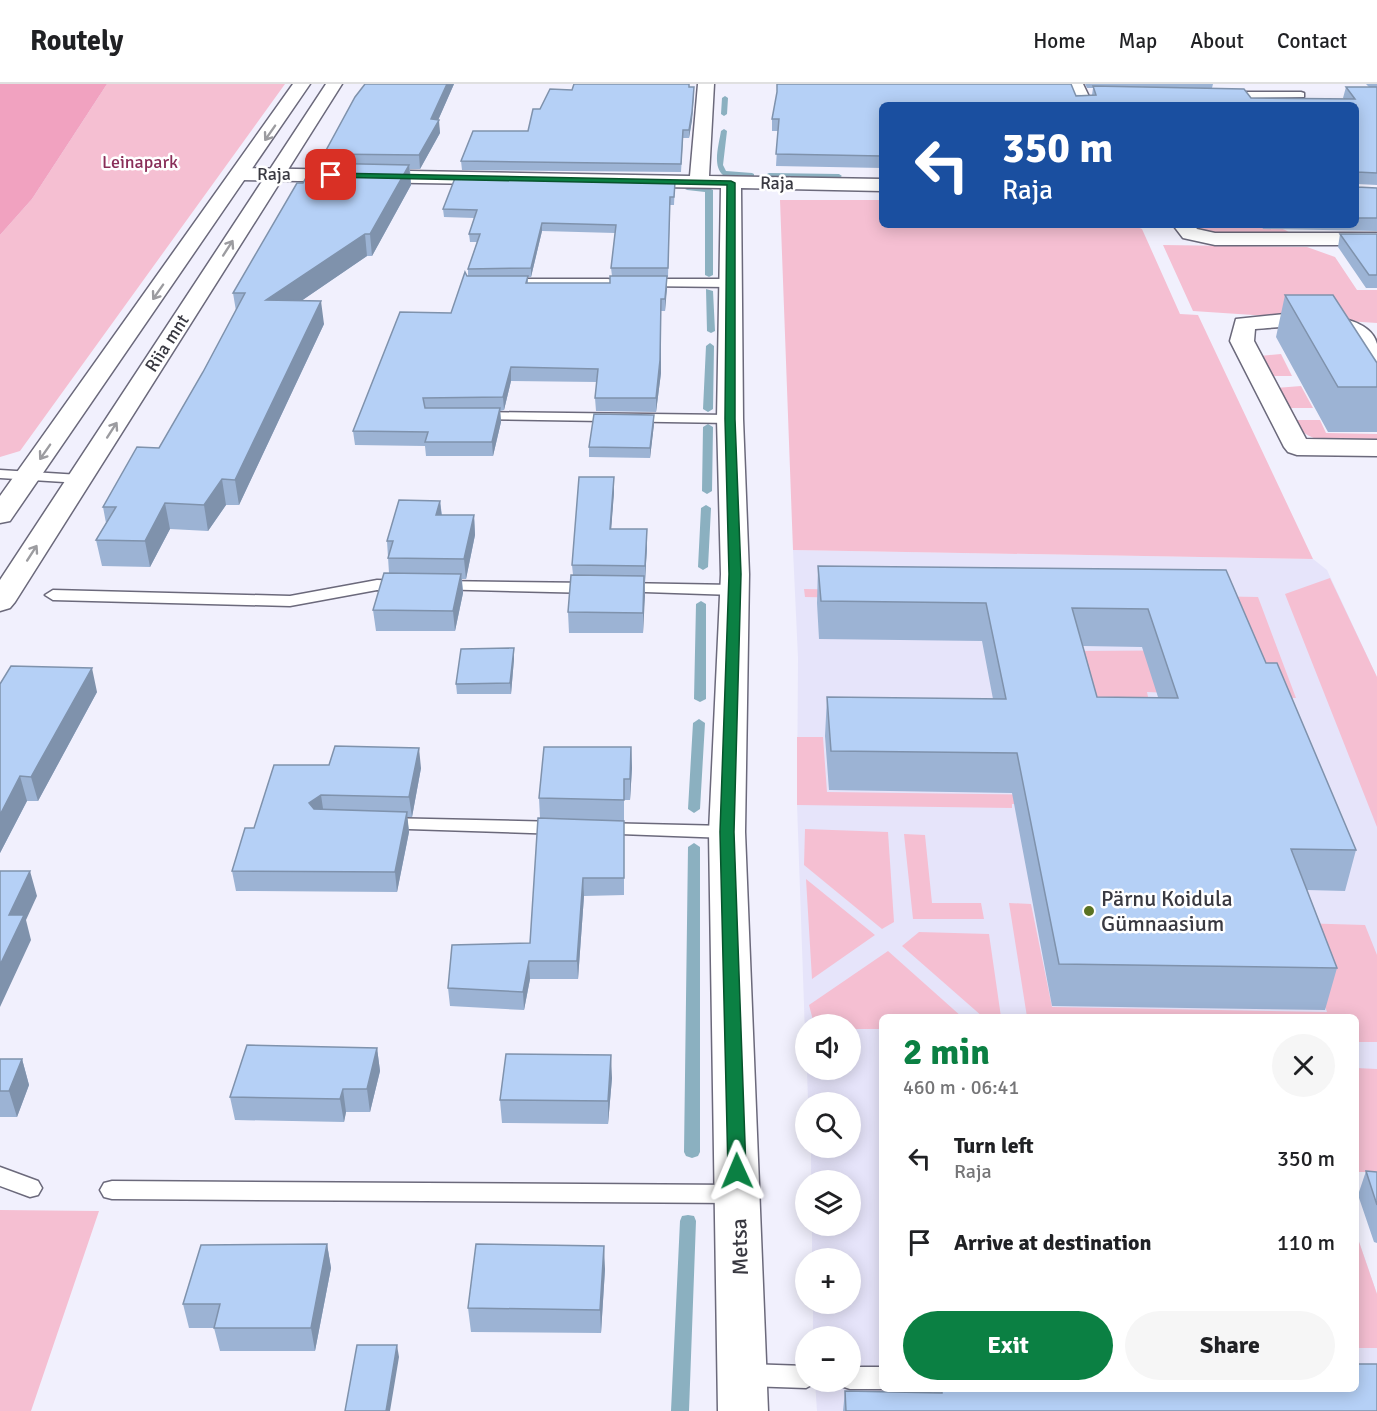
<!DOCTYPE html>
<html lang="en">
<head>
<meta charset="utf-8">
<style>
	:root { --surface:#fff; --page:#f6f6f6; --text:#202124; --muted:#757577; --line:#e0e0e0; --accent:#0b8043 }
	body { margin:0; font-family:Signika,sans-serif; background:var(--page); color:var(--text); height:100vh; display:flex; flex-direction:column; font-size:22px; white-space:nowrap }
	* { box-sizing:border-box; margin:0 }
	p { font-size:20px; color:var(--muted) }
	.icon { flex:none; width:33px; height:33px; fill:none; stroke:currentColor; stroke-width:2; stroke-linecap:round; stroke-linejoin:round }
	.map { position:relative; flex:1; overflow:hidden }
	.panel { position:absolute; left:879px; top:930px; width:480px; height:378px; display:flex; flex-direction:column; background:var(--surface); border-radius:9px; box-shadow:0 3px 15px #0003 }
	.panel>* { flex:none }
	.banner { position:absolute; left:879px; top:18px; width:480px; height:126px; border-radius:9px; box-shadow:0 3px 15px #0003; background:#1a4fa0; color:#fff; overflow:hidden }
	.buttons { position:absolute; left:795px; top:930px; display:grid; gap:12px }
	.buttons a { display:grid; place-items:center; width:66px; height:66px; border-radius:50%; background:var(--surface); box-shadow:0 3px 15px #0003; font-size:30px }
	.pin { position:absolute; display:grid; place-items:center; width:51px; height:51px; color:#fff; margin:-26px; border-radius:12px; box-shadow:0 3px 9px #0006 }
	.me { position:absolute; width:66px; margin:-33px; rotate:359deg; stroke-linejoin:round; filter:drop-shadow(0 0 4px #0008) }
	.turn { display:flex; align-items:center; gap:21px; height:126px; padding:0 24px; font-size:27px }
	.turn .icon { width:78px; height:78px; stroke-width:2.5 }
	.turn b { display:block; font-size:42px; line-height:51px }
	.round { display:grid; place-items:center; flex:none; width:63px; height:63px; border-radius:32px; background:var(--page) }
	.headline { display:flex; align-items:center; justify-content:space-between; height:102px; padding:0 24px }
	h1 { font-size:36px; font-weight:700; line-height:45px; color:var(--accent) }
	.cta { display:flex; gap:12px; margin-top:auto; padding:12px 24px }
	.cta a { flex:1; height:69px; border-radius:36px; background:var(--accent); color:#fff; font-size:24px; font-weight:700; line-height:69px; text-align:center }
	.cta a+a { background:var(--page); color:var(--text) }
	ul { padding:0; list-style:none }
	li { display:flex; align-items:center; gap:18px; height:84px; padding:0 24px }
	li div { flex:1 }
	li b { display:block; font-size:22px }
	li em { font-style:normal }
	header { display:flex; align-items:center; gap:36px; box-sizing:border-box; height:84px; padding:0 30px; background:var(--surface); border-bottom:2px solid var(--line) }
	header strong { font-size:28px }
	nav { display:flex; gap:33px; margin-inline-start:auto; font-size:21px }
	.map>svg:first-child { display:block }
	.built { fill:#e6e4fa }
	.green { fill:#f5bfd2 }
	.forest { fill:#f1a2c0 }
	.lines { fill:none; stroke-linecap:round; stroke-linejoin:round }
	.stream { fill:#8bb0c0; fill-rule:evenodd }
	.lane-casing { stroke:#6b697b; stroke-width:3 }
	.street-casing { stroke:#6b697b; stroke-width:3 }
	.secondary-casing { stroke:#6b697b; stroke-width:3 }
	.lane { fill:#fff; fill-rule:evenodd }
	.street { fill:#fff; fill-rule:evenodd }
	.secondary { fill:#fff; fill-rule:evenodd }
	.wall { fill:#9cb3d4; fill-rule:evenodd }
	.shaded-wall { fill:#7f92ac }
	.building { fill:#b5d0f6; stroke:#7f92ac; stroke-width:1.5; fill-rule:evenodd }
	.oneway { stroke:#9c9ca0 }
	.route { fill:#0b8043; stroke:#07532c; stroke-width:1.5 }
	.poi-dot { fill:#5a7223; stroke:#fff; stroke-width:2 }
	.labels { text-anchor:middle; stroke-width:5; stroke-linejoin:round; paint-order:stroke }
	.far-park-label { font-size:18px; fill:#892e58; stroke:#fff }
	.far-street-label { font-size:18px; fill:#393941; stroke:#fff }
	.poi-label { font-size:22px; fill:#393941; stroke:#fff; text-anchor:start }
	.street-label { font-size:22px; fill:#393941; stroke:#fff }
</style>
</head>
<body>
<header>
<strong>Routely</strong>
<nav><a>Home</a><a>Map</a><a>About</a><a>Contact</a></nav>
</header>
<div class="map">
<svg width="1377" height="1327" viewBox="0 0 1377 1327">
	<rect width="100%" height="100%" fill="#f1f0fd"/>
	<path class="built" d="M793,466L1313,475L1327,486L1377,593V1088H1356V933H882V1305H1356V1149L1377,1210V1327H817L815,1298H850V1252H813V1220H850V1174H812V1142H850V1096H811V1064H850V1018H808L807,986H850V940H806L805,950L797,720L798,574Z"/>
	<path class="green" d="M107,0H285L20,367L0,373V151L32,115Z
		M780,116H882V141H1132L1142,145L1180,230L1198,231L1313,475L793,466Z
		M1193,141C1215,141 1273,135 1290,149C1264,148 1215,159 1193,141Z
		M1163,161L1307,163L1335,173L1357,206H1377V239L1193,227Z
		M1281,270L1292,292H1271L1260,272Z
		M1301,302L1313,324H1286L1276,304Z
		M1292,336H1320L1326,349L1377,350V362C1347,359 1309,364 1292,336Z
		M1330,494L1377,593V743L1285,510Z
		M804,505L1258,513L1296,614L1147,608L1155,646L1097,645L1073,567L1239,566L1225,521L805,513Z
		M797,653H823L827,708L1046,711L1047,720H1012V724L797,721Z
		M805,745L888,748L894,838L882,845L804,781Z
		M904,750L925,751L932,819H981L984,835H913Z
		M806,795L875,851L812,895Z
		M1009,819L1031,820L1052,923L1327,928L1297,839L1365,841L1377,871V958H1356V933H1027Z
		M919,848L989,850L1001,933H983L902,862Z
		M888,867L962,933H882V945H851L850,940H814L809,921Z
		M1356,984L1377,985V1088H1356Z
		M0,1126L99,1127L31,1327H0Z
		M1356,1149L1377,1210V1264H1356Z"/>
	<path class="forest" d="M0,0H107L32,115L0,151Z"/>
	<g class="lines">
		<path class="stream" d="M725,12L728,14L727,30L724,32L721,30L722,14Z
			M724,45L727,47L723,81L726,87L752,89L754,90V92L723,91C712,82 719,60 721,47Z
			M769,89L839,90L842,92L839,94L767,92V90Z
			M689,103L709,104L713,106V191L709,193L705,191V108L687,106L685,105Z
			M706,205L713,207L715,247L711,249L707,247Z
			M710,259L714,262L713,325L708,328L703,325L706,262Z
			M708,340L713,343L712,407L707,410L702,407L703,343Z
			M706,421L711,424L708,483L703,486L698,483L701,424Z
			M701,517L706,520V615L700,618L694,615L696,520Z
			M699,635L705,639L700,725L694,729L688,725L693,639Z
			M694,759L700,763V1068L698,1072L692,1074L686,1072L684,1068L688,763Z
			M688,1131L694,1132L696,1137L689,1327H671L680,1137L682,1132Z"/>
		<defs>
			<path id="lane" d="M1301,8L1304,9V13L1227,14L1222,11L1227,8Z
				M608,195L612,196V202L504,203L498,199L504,195Z
				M642,195H730L736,199L730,203L638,202V196Z
				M477,328L730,331L737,335L730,339L472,335V329Z
				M0,386L80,391L87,395L80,399L0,394Z
				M377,496L404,497L412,502L404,507L377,506L290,522L53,516L45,511L53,506L290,512Z
				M438,497L593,499L601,504L593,509L432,505L430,502L432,499Z
				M621,499L734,501L742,506L734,511L615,507L613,504Z
				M384,734L560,738L570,744L560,750L377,744L374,740L377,736Z
				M600,739L727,742L737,748L727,754L593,749L590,745Z
				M0,1083L38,1097L42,1104L38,1111L30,1113L0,1102Z
				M112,1097L738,1101L746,1103L750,1110L746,1117L738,1119L112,1115L104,1113L100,1106L104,1099Z
				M744,1280L806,1282V1298H817L806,1304L744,1302L735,1299L731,1291L735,1283Z
				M850,1283H882L883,1305H850L841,1302L838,1298H850Z"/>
			<path id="street" d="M698,0H714L709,92L882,95V107L741,104L743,335L749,490L745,748L768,1327H718L709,748L721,490L717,335L721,104L241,96L231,90L241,84L690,92Z
				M1067,0H1083L1093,21H1075Z
				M1173,141H1194L1197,145L1215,149H1377V161H1215L1183,154Z
				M1285,230C1310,230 1370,229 1377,260C1377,268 1377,280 1377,288L1369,286C1362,276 1358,260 1349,253C1329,238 1279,243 1255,245L1254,257L1306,355L1377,356V372L1297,371L1288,368L1284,363L1230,257L1236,235Z"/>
			<path id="secondary" d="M293,0H310L10,437L0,439V412Z
				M326,0H342L15,518L10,524L0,527V496Z"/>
		</defs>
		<use href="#lane" class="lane-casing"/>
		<use href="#street" class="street-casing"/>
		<use href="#secondary" class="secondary-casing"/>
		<use href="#lane" class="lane"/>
		<use href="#street" class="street"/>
		<use href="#secondary" class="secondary"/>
	</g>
	<path class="wall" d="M365,0H454L438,36L440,49L420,85H410L411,101L372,172H367L301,217L324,240L239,421H226L208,447L170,445L150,483L102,482L96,456L106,439L103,423L159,364L203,288L236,227L233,209L303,99L325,79L324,70Z
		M1085,0H1213L1212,4L1251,14L1344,15L1343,14L1346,3H1369L1366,0H1377V101L1357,100V103L1377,104V147L1263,145L1261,141H1356V21H882V84L776,82L778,47H772V35L777,9L1092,11L1093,4H1087Z
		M572,6L694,11L692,36L689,54H683L681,88L462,86L461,77L528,47L540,25Z
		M675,98L674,121H670L668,193H667L665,227H661V289L656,328L596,327L595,314L597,298L511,297L504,326L500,327L501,338L493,372H426L425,362L355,361L353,347L451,229L467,192H468V185L477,158H470L469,150L474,134L444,133L443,125ZM542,147L615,149L611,184L612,192L610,199H528V193H531Z
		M1340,150H1377V204H1366L1338,163Z
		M1285,211L1377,279V348H1328L1276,253Z
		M654,331V340L650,374L589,373V363Z
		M614,408L611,445L647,461L645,498V497L643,549H569L568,528L573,491L572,481Z
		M440,417L442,431H474L475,451L466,495H462L463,509L455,547H376L373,526L389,489L387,457Z
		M818,482L1226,486L1266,579L1356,766L1345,807L1307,806L1337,884L1325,926L1052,922L1012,709L829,706L825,652L827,613L993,615L982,557L819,555L817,519ZM1083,562L1142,563L1158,613H1097Z
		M514,564V575L511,610H457L456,600Z
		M0,600L97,608L38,717H27L0,769Z
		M631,663L632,684L630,716H624V811L584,812L578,895H530L524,926L450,922L448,904L530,859L540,734L539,714Z
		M274,681L421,684L412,733H407L409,748L397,808L236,807L232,787L254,744Z
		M377,964L380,987L370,1028H346L344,1038L235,1036L230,1013Z
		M0,975H22L29,1001L17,1033H0Z
		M612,994L608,1040L502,1039L500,1016Z
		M1366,1087L1377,1088V1159L1374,1158L1358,1111Z
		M327,1160L331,1184L315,1267H220L214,1244H189L183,1220Z
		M605,1185L601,1249L471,1248L468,1224Z
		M934,1305H1356L1377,1327L934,1309Z
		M845,1307L846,1327H843Z"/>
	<path class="shaded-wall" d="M447,0H454L436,41L439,36L440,49L420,85L419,71L431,35Z
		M694,3L692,36L689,54V46Z
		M409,81L411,101L372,172L370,150Z
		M542,139V147L531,193V184Z
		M365,150L367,172L269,239L266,216Z
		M667,192V205L665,227V215Z
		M661,215V289L656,328V314Z
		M321,217L324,240L239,421L235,396Z
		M511,283V297L504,326L503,313Z
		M500,324L501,338L493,372L492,358Z
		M654,331V340L650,374V364Z
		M614,393V408L610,461V445Z
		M222,395L226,421L208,447L204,421Z
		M440,417L442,436L436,431Z
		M165,419L170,445L150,483L145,457Z
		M474,431L475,451L466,495L464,475Z
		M647,445V461L645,498V482Z
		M461,490L463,509L455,547L453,527Z
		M644,492L645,512L643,549V529Z
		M514,564V575L511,610L510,599Z
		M92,584L97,608L38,717L31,693Z
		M631,663L632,684L630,716V695Z
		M419,664L421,684L412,733L409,713Z
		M20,692L27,717L0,769V731Z
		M321,711L324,731L312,739L309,719Z
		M407,728L409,748L397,808L395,788Z
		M30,787L37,812L26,836L31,856L0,923V881L9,831Z
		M583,794L584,812L578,895L577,877Z
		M529,877L530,895L524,926L523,908Z
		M377,964L380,987L370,1028L367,1005Z
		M611,971L612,994L608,1040V1017Z
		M22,975L29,1001L17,1033L9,1007Z
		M343,1005L346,1028L344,1038L340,1015Z
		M327,1160L331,1184L315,1267L311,1244Z
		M604,1162L605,1185L601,1249L600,1226Z
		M397,1261L399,1273L390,1327H386Z"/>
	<path class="building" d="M365,0H447L431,35L439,36L419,71L324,70L355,13Z
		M574,0H689V3H694L692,28L689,46H683L681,80L461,77L473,47H528L533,25H540L550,5L572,6Z
		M777,0H1071L1076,12L1096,11L1093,2L1244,5L1251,14L1355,15L1346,3H1377V89L1357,88V103L1377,104V134H1356V21H882V72L776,70L779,35H772L777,8Z
		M314,79L409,81L370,150H365L266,216L321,217L235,396L222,395L204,421L165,419L145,457L96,456L116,423H103L137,363L159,364L203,288L245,209H233L297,99H303Z
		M455,94L675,98L674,113H670L668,184H611L616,141L542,139L531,184L468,185L480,150H469L477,126L443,125Z
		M1340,150H1377V191H1369Z
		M465,188L467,192H528L526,199H610V192H667L665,215H661L660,276L656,314H595L598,285L511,283L503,313L423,314L425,324H500L492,358H425L428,348L353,347L400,228L451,229Z
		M1285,211H1333L1377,279V303H1338Z
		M594,330L654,331L650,364L589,363Z
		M579,393H614L610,445H647L645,482L572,481Z
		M399,416L440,417L436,431H474L464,475L388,474L393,457H387Z
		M818,482L1226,486L1266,579H1277L1356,766L1291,765L1337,884L1059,880L1017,669L831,667L827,613L1006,615L986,519L821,517ZM1072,524L1148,525L1178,614L1097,613Z
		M384,489L461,490L453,527L373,526Z
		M571,491L644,492L643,529L568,528Z
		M514,564L510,599L456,600L461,565Z
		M11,582L92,584L31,693L20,692L0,731V600Z
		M335,662L419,664L409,713L321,711L309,719L314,725L407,728L395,788L232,787L245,744H254L274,681H329Z
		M544,663H631L630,695H624V716L539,714Z
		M538,734L624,737V794H583L577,877H529L523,908L448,904L452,861L530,859Z
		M0,787H30L9,831H24L0,881Z
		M247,961L377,964L367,1005H343L340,1015L230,1013Z
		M506,970L611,971L608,1017L500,1016Z
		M0,975H22L9,1007H0Z
		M1366,1087L1377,1088V1121Z
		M327,1160L311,1244H214L220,1220H183L201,1161Z
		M476,1160L604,1162L600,1226L468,1224Z
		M357,1261H397L386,1327H345Z
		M1356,1280H1377V1327H846L845,1307L942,1309V1305H1356Z"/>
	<defs><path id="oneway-shaft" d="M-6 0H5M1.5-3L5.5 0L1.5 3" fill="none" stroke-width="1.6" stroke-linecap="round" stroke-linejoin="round" transform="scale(1.5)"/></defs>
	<g class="oneway">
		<use href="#oneway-shaft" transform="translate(270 49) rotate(125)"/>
		<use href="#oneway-shaft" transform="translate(228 164) rotate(-57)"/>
		<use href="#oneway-shaft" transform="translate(158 208) rotate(125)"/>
		<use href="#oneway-shaft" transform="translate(112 346) rotate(-57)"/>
		<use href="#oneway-shaft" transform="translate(45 368) rotate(125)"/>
		<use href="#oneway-shaft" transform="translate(32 469) rotate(-57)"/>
	</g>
	<path class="route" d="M331,89L731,97L735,99V335L741,490L734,748L746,1087L744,1092H731L728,1087L720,748L729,490L725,335L727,101L328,93Z"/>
	<circle class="poi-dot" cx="1089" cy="827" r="6"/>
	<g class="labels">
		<g class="far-park-label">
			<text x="140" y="84">Leinapark</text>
		</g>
		<g class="far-street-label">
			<text x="274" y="96">Raja</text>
			<text transform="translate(777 99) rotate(1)" y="6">Raja</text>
			<text transform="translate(167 259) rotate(-57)" y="6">Riia mnt</text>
		</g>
		<g class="poi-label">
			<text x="1101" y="822">Pärnu Koidula<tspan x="1101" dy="25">Gümnaasium</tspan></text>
		</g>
		<g class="street-label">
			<text transform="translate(739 1163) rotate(-92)" y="8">Metsa</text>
		</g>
	</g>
</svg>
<div class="buttons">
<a><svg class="icon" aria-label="sound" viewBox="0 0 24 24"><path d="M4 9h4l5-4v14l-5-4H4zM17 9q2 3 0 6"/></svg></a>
<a><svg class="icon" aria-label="search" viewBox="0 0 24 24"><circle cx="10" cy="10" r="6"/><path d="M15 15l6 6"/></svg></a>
<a><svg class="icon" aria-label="layers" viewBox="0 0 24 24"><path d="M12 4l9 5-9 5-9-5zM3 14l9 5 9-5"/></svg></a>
<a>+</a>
<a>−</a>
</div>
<div class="pin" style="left:331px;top:91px;background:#d93025"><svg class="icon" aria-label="arrive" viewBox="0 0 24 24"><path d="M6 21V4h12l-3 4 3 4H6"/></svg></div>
<svg class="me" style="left:737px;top:1087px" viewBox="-20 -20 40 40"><path d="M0-17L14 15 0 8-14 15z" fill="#0b8043" stroke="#fff" stroke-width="4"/></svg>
<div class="banner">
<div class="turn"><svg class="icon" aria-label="left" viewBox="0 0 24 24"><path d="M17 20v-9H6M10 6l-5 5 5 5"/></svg><div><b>350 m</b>Raja</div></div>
</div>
<section class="panel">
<div class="headline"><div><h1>2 min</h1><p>460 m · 06:41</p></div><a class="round"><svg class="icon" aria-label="close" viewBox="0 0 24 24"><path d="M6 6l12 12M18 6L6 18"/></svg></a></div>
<ul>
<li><svg class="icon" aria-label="left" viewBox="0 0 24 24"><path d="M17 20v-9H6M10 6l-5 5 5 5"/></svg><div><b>Turn left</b><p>Raja</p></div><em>350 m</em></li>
<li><svg class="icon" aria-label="arrive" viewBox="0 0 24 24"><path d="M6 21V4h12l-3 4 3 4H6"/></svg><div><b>Arrive at destination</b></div><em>110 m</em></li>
</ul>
<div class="cta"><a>Exit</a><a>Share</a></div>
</section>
</div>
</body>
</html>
